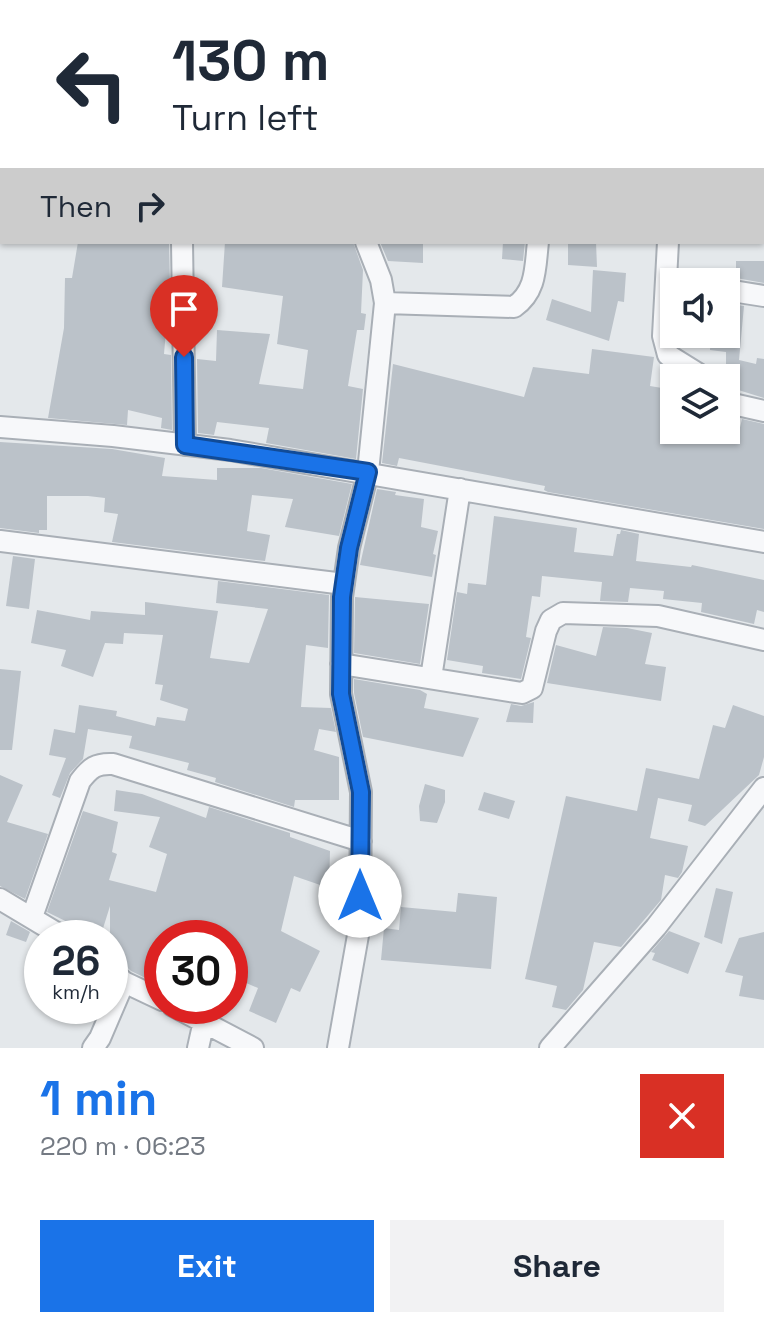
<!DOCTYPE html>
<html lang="en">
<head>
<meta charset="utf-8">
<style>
	:root { --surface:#fff; --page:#f2f2f3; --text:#1f2937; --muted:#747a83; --accent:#1a73e8 }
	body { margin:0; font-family:"Space Grotesk",sans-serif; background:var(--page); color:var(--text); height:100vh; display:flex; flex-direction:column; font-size:30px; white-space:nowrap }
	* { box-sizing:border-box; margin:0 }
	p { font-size:26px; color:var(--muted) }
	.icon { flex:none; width:44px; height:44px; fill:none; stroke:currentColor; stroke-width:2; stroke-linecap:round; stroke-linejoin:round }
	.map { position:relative; height:1048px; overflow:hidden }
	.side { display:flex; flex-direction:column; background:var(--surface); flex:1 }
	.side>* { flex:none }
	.hud { position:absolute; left:0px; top:0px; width:764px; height:244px; box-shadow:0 2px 6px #0004; background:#fff; color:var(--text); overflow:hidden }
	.buttons { position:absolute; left:660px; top:268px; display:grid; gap:16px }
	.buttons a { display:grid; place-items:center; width:80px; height:80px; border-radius:0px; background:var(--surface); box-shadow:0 2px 6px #0004; font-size:40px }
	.speed { position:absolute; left:24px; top:920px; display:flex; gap:16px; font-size:40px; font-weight:700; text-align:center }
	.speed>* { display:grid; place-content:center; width:104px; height:104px; border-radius:50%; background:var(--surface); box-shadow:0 2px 6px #0004; line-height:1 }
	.speed small { font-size:20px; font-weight:400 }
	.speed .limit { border:12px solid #d22; background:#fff; color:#111 }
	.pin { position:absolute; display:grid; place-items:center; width:68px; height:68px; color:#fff; margin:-82px -34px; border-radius:50% 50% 50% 0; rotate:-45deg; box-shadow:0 0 8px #0007 }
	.pin .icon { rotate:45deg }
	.me { position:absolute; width:88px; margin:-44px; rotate:0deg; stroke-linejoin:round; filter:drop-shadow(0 0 6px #0008) }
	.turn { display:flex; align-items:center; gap:28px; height:168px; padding:0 40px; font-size:36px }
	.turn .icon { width:104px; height:104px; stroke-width:2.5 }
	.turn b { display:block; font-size:56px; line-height:68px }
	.then { display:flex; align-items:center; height:76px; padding:0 40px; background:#0003; gap:16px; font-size:30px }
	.round { display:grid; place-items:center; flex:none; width:84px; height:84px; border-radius:0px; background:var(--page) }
	.overview { display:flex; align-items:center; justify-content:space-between; height:136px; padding:0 40px }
	h1 { font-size:48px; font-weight:600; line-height:60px; color:var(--accent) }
	.primary-button { display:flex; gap:16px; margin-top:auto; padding:16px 40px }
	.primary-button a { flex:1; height:92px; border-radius:0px; background:var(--accent); color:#fff; font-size:32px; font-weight:600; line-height:92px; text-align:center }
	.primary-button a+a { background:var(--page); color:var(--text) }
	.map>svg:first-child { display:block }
	.building { fill:#bbc2c9 }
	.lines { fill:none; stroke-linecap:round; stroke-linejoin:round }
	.minor-casing { stroke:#a9afb6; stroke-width:24 }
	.minor { stroke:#f7f8fa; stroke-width:20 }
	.route-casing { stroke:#114b97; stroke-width:20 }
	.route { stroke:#1a73e8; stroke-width:14 }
</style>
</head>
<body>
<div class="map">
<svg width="764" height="1048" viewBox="0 0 764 1048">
	<rect width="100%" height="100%" fill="#e4e8eb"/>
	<path class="building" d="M78,242H169L170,284L164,354L171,355L172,430L161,428L162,418L128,410L127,425L48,418L64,328L65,278H72Z
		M225,242H353L363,270L361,313L366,314L364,330H357L348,386L363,389L356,459L266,443L269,428L217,422L214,435L198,433L197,359L216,361L217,330L270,334L259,384L303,389L308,350L277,344L283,296L222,287Z
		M380,242H423V263L388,261Z
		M503,242H525L523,261L502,259Z
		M568,242H596L597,267L568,265Z
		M736,261H764V283L736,278Z
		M593,270L626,273L624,302L618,301L609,341L546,320L552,299L591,312Z
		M726,303L744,306L739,360L756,364L757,358L764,359V398L732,388L736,364H726V352L710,350L711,334H726Z
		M592,349L654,357L650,386L674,390V430H717L738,436L742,419L764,424V529L548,492L544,490L545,486L399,458L397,466L382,463L393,364L524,397L533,367L589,374Z
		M0,442L112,449L165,458L162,476L217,480V468H261L352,484L339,536L285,527L293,499L252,495L247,531L270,535L265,561L112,542L118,514L104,512L105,498L88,496H47V530H39V533L0,528Z
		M377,489L396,492L395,495L424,499L421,527L438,531L433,554L436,555L432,577L360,565Z
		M494,516L577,528L574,552L613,556L617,534H620L621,530L639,534L636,561L691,567L692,565L764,580V612L757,610L754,624L701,612L702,603L663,599L664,591L630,588L628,602L600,601L602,582L542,576L540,597L532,596L526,637L531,638L521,679L482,673L483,666L447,660L457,592L467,594L468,583L486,585Z
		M13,556L35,559L29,609L6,606Z
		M218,581L329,595L328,648L306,645L301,707L331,708L336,732L319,729L314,750L339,757V800H295L294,807L215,782L216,778L187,770L189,763L129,748L132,736L88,729L83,759L70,773L60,798L52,795L66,758L49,755L54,729L75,733L79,705L117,711L116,716L155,726L157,717L185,721L188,709L160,700L163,685L155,684L163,635L124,633L123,644L105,643L93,677L61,666L66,650L31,643L37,610L90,620L91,611L145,615V602L218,611L210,658L249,663L268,609L216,603Z
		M355,597L429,604L420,664L354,653Z
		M603,627L627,628L652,633L645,664L666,667L661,701L547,683L556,645L596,656Z
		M0,669L21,671L12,750H0Z
		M354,679L420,690L427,694L424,708L479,718L463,757L363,737L354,693Z
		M534,702L533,723L506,722L511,704L521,706Z
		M733,705L764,716V757L759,775L705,826L688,821L692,805L658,798L650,838L688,846L682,872L678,878L665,875L661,900L621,947L594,942L583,990L566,1010L552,1007L557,986L525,979L566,796L637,811L646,768L699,779L713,725L725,728Z
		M0,775L23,785L7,822L48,834L25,899L0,886Z
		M425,784L445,790V802L437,823L420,821L419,806Z
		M116,790L142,794L206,818L209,807L290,833V837L330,851L329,888L294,876L281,931L320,951L300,992L291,988L276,1023L249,1011L258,988L230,976V938H162V986L131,971L118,959L110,956V906L100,938L47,912L83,811L118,822L112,852L117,854L109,880L156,892L167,854L149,847L160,817L114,811Z
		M484,792L515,801L509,819L478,810Z
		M716,888L733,892L722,944L704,937Z
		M458,893L497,897L491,969L381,960L384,928L399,930L401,907L456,912Z
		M11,921L30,932L26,942L6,935Z
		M669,931L700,943L688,974L652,960L655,953L651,952Z
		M764,932V1000L739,996L743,976L725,972L739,938Z"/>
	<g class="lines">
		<defs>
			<path id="minor" d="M496,0V2
				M11,2V0
				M204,2V0
				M363,2V0
				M762,40L764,39
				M0,41L2,42
				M0,82L2,68
				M0,187H2
				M182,242L185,445
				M668,242L663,336L668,355L705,378
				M726,290L764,296
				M385,303L514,307C537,291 535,267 538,242
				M726,400L733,404L764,411
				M0,427L113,436L230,450L764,542
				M0,541L344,584
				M341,664L522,693L532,688L546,631L551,620L563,613L658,616L764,640
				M431,678L460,489
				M0,899L65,938
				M32,917L80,781C90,768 96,763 113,764L361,841
				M110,969L124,982L162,1000
				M173,1006L253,1048
				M93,1048L100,1038L124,982
				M198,1048L204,1021
				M338,1048L360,924L361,792L341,694L342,597L349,548L368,472L385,303L381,280L366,242
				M550,1048L656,927L764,788"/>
		</defs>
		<use href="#minor" class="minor-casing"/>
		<use href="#minor" class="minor"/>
	</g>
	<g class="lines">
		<defs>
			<path id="route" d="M184,357L185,445L368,472L349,548L342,597L341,694L361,792L360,896"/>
		</defs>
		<use href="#route" class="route-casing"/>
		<use href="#route" class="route"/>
	</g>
</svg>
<div class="buttons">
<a><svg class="icon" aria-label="sound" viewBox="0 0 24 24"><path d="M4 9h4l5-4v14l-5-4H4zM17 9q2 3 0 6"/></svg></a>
<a><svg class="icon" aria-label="layers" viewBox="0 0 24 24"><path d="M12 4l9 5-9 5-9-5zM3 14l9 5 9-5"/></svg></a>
</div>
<div class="speed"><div>26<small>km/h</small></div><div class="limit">30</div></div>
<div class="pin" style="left:184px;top:357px;background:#d93025"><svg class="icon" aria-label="arrive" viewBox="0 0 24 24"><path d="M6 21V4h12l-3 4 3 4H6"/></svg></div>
<svg class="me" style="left:360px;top:896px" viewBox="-20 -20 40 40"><circle r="19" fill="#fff"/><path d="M0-13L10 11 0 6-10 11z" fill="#1a73e8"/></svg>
<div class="hud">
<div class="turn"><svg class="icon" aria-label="left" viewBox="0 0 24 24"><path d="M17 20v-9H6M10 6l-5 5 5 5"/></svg><div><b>130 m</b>Turn left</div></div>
<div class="then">Then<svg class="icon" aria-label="right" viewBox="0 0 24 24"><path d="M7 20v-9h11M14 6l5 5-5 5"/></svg></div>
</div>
</div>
<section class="side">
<div class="overview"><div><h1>1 min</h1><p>220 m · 06:23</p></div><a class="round" style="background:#d93025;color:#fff"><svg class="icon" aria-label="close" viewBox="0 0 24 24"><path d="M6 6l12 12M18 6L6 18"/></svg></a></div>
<div class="primary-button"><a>Exit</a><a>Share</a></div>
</section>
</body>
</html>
